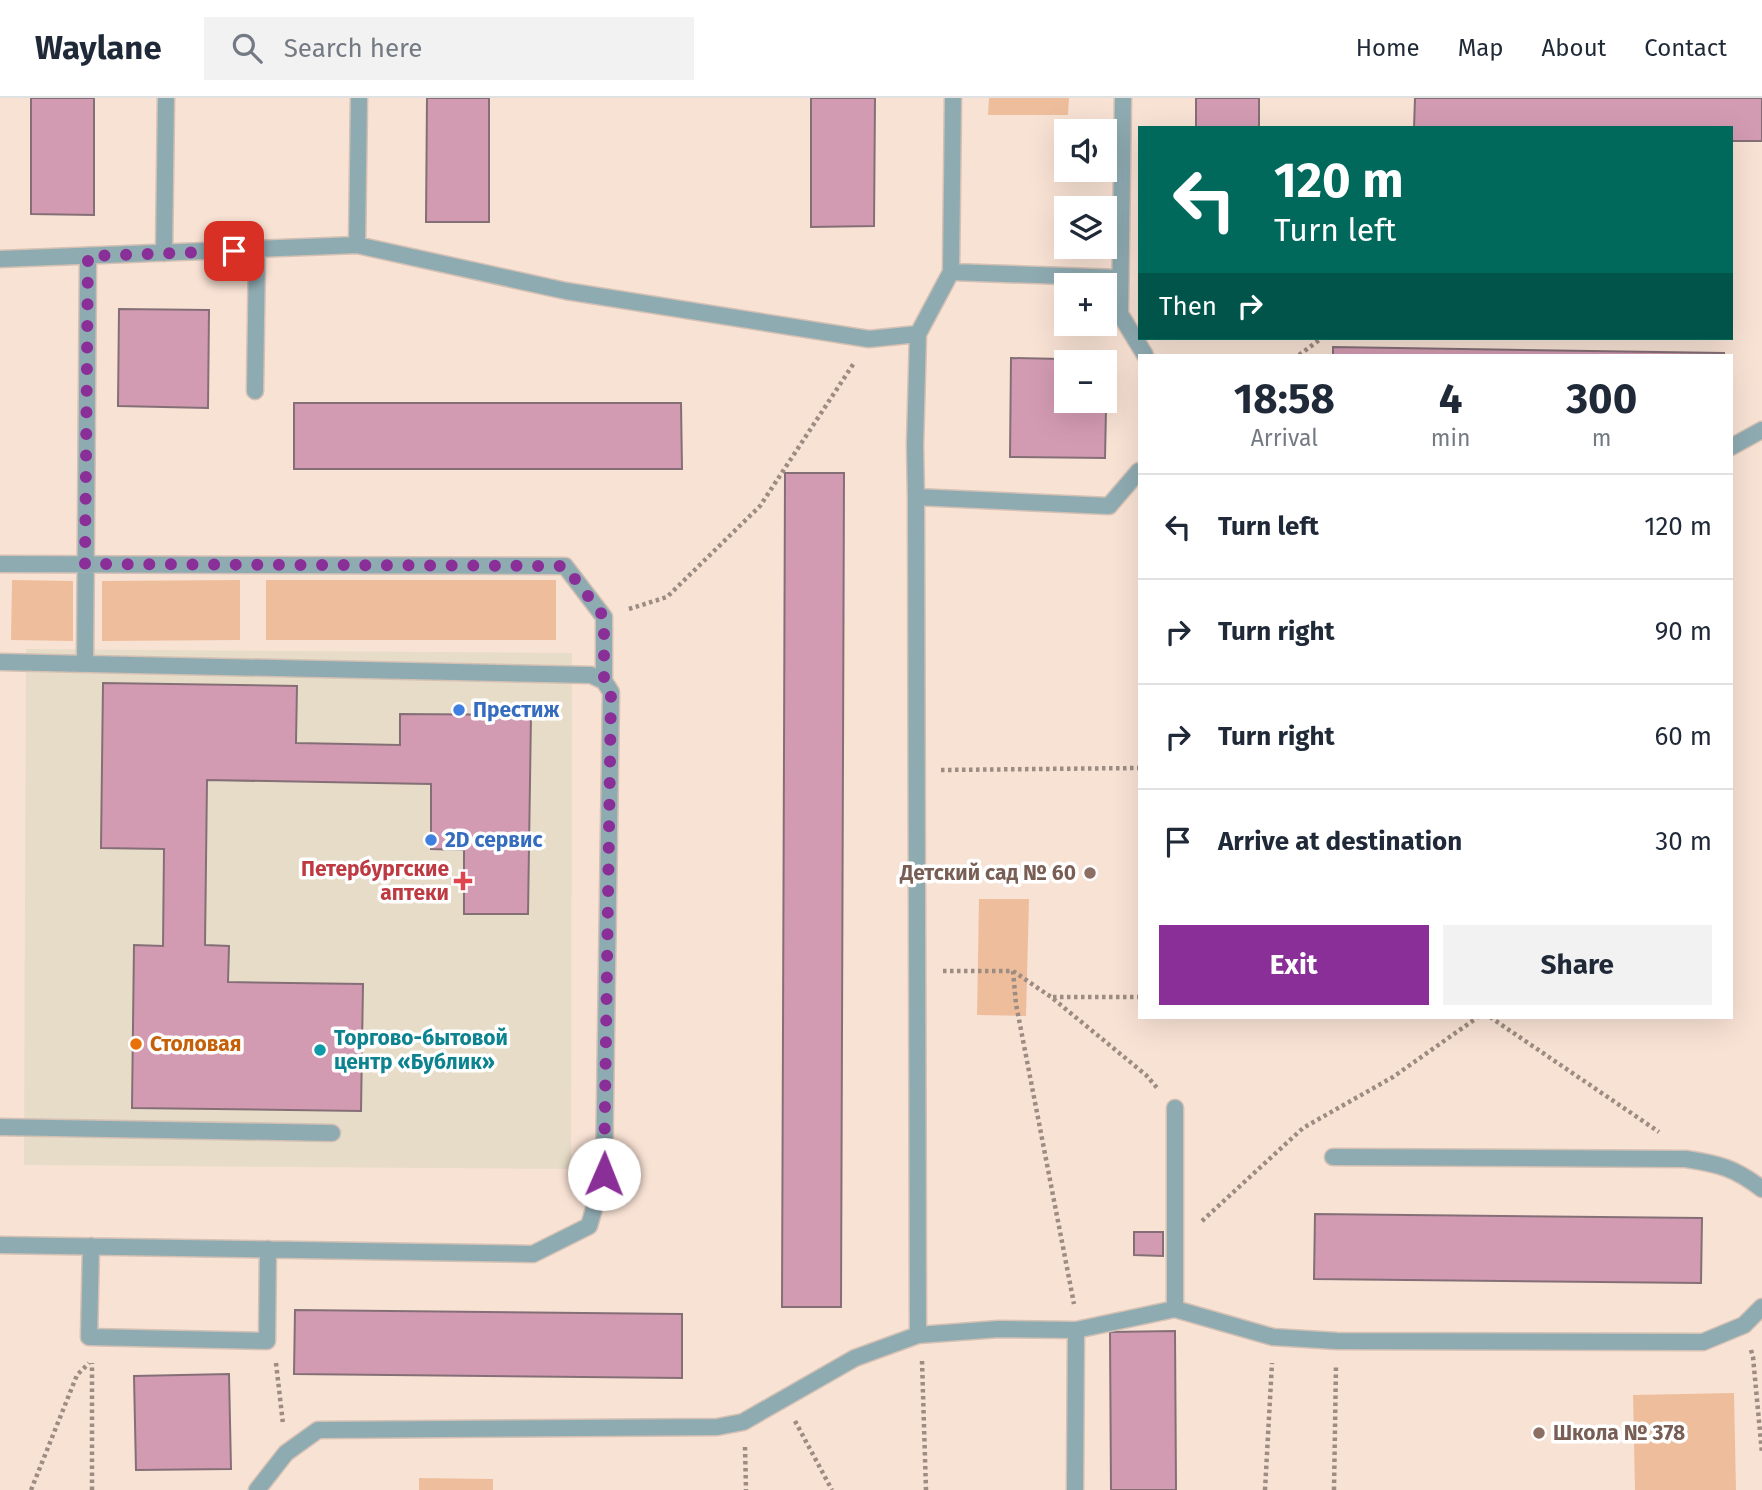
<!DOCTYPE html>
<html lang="en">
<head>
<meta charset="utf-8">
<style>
	:root { --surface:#fff; --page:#f2f2f3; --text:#1f2937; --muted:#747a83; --line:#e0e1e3; --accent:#8a2e98 }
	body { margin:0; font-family:"Fira Sans",sans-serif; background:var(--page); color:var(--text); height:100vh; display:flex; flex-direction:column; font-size:26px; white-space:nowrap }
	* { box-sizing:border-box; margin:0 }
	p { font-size:23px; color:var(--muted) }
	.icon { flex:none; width:38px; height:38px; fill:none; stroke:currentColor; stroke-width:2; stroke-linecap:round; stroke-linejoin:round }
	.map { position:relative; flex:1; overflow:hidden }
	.side { position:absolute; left:1138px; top:256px; width:595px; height:665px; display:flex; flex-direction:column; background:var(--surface); border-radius:0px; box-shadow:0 7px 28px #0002 }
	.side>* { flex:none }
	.banner { position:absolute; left:1138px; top:28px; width:595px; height:214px; border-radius:0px; box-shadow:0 7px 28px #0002; background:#00695c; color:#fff; overflow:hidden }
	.controls { position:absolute; left:1054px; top:21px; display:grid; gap:14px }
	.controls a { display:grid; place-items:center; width:63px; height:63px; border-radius:0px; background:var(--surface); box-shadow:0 7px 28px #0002; font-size:35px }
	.pin { position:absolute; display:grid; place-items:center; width:60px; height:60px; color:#fff; margin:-30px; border-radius:14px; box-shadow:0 4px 10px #0006 }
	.me { position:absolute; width:77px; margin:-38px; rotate:1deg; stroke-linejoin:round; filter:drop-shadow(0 0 5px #0008) }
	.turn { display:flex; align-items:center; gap:24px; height:147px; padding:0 21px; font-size:32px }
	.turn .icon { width:91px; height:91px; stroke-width:2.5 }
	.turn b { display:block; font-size:49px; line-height:60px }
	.then { display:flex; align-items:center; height:66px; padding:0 21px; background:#0003; gap:14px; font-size:26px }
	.eta { display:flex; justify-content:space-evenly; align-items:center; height:119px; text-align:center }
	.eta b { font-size:42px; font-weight:700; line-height:49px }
	.primary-button { display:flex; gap:14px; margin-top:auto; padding:14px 21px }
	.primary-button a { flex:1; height:80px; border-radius:0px; background:var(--accent); color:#fff; font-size:28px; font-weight:700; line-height:80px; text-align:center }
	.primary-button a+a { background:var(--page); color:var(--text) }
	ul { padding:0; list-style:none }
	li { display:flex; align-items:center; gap:21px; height:105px; padding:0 21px; border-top:2px solid var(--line) }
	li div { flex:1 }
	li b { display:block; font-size:26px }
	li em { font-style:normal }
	header { display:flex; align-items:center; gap:42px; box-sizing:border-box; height:98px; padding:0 35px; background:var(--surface); border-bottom:2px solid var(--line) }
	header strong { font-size:33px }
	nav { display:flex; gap:38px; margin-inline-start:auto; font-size:24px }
	.search { width:490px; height:63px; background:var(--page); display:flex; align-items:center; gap:18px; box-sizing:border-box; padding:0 24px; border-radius:0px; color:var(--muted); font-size:26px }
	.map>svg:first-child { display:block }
	.commercial { fill:#e7dcc7 }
	.green { fill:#eebe9c }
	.building { fill:#d39bb2; stroke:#856f77; stroke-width:2; fill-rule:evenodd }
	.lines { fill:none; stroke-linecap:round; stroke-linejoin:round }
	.service-casing { stroke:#d4c1b4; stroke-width:19 }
	.path { stroke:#9c8c82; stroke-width:4.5; stroke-dasharray:3.5 3.5; stroke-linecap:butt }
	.service { stroke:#8fabb2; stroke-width:16 }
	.route { stroke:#8a2e98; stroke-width:12; stroke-dasharray:0 21.6 }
	.shop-dot { fill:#3f7fe0; stroke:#fff; stroke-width:2.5 }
	.education-dot { fill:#8d6e63; stroke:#fff; stroke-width:2.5 }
	.health-dot { fill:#e0444e; stroke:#fff; stroke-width:2.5 }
	.food-dot { fill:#e8710a; stroke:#fff; stroke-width:2.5 }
	.culture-dot { fill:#0f9aa8; stroke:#fff; stroke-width:2.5 }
	.labels { text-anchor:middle; stroke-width:7; stroke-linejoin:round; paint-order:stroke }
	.shop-label { font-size:21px; font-weight:bold; fill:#366cbe; stroke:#fff; text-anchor:start }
	.health-label { font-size:21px; font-weight:bold; fill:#be3a42; stroke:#fff; text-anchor:end }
	.education-label { font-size:21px; font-weight:bold; fill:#785e54; stroke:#fff; text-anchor:end }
	.culture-label { font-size:21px; font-weight:bold; fill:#0d838f; stroke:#fff; text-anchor:start }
	.food-label { font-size:21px; font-weight:bold; fill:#c56008; stroke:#fff; text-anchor:start }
</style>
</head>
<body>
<header>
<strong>Waylane</strong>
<div class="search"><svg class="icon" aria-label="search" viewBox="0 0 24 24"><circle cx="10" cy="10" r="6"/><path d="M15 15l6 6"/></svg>Search here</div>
<nav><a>Home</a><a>Map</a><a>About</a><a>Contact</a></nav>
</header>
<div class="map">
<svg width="1762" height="1392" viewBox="0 0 1762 1392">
	<rect width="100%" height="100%" fill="#f8e2d4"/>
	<path class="commercial" d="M26,551L572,555L571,1071L24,1067Z"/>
	<path class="green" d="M989,0H1069L1068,17H988Z
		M12,482L73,483V543L11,542Z
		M240,482V542L102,543V483Z
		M266,482H556V542H266Z
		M979,801H1029L1026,918L977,917Z
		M1734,1295L1736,1392H1635L1633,1297Z
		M419,1380L493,1381V1392H419Z"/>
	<path class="building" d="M31,0H94V117L31,116Z
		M427,0H489V124H426Z
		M811,0H875L874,128L811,129Z
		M1196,0H1259V30H1196Z
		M1415,0H1762V43H1731V30H1414Z
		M119,211L209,212L208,310L118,308Z
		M1333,249L1724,255V257H1333Z
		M1011,260L1107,262L1105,360L1010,359ZM1066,264H1104V303H1066Z
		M294,305H681L682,371H294Z
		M785,375H844L841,1209H782Z
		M103,585L297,588L296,645L400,647V616L531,617L528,816H464V752L431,751V686L207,682L205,847L229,848L228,884L363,886L361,1013L132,1010L134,847L163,848L164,751L101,750Z
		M1315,1116L1702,1120L1701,1185L1314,1181Z
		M1134,1134H1163V1158L1134,1157Z
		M295,1212L682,1216V1280L294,1276Z
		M1175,1233L1176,1392H1111L1110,1234Z
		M229,1276L231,1371L136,1372L134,1278Z"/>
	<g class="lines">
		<defs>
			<path id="service" d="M359,0L357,147L566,193L869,241L918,236
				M1123,0L1120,216L1145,257
				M164,155L166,0
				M0,161L357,147
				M951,174L1120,180
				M255,293L257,152
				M1731,349L1762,332
				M916,399L915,347L918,236L951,174L953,0
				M0,466L565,468L604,519V583
				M0,564L591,577L604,583L611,594L604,1076L589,1128L533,1156L0,1147
				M85,566L88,158
				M0,1029L332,1035
				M1333,1059L1686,1061C1719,1066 1735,1070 1762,1091
				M91,1148L89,1239L267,1243L268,1151
				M1175,1211V1010
				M918,1237L999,1231L1076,1232
				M257,1392L286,1355L318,1332L717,1329L743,1324L855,1260L918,1237L916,399L1109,408L1139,373
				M1075,1392L1076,1232L1175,1211L1273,1239L1337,1243L1703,1244L1744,1227L1762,1209"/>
		</defs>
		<use href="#service" class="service-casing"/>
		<path class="path" d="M1299,257L1322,240
			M629,511L667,499L760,408L854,265
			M941,672L1139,670
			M943,873H1013L1051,899L1146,977L1158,991
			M1013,873L1016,906L1074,1206
			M1053,899H1139
			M1490,919L1659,1034
			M1202,1123L1303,1030L1393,979L1478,919
			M1751,1252L1753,1259L1762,1355
			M922,1263L926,1392
			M276,1265L283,1326
			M795,1323L832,1392
			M745,1349L746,1392
			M31,1392L77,1277L89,1265
			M92,1392V1265
			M1265,1392L1272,1265
			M1334,1392L1336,1267"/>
		<use href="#service" class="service"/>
	</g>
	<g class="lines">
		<path class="route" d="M234,153L88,158L85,466L565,468L604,519V583L611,594L604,1076"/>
	</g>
	<g class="shop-dot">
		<circle cx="459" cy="612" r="7"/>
		<circle cx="431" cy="742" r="7"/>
	</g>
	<g class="education-dot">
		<circle cx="1090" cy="775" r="7"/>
		<circle cx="1539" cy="1335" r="7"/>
	</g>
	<path class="health-dot" d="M459.5 772.5h7v7h7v7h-7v7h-7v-7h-7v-7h7z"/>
	<circle class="food-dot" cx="136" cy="946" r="7"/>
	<circle class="culture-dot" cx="320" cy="952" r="7"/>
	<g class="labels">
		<g class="shop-label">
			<text x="473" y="619">Престиж</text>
			<text x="445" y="749">2D сервис</text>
		</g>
		<g class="health-label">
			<text x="449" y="778">Петербургские<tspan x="449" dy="24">аптеки</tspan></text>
		</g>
		<g class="education-label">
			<text x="1076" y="782">Детский сад № 60</text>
			<text x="1553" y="1342" text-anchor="start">Школа № 378</text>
		</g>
		<g class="culture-label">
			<text x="334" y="947">Торгово-бытовой<tspan x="334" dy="24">центр «Бублик»</tspan></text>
		</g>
		<g class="food-label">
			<text x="150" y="953">Столовая</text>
		</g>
	</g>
</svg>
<div class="controls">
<a><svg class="icon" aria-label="sound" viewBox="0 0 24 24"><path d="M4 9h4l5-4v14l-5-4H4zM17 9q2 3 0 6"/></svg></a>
<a><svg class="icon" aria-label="layers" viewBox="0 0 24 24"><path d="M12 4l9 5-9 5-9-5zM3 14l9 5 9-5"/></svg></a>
<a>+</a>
<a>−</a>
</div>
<div class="pin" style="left:234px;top:153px;background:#d93025"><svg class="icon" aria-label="arrive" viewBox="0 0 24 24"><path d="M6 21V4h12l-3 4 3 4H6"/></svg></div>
<svg class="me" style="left:604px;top:1076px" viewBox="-20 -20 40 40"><circle r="19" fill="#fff"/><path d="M0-13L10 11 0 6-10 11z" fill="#8a2e98"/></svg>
<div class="banner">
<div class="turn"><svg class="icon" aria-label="left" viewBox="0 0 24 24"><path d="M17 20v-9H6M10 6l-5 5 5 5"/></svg><div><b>120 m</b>Turn left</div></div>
<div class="then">Then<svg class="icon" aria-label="right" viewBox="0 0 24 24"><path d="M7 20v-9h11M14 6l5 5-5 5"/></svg></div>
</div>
<section class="side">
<div class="eta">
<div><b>18:58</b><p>Arrival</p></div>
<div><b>4</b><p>min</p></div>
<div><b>300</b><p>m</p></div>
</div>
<ul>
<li><svg class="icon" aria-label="left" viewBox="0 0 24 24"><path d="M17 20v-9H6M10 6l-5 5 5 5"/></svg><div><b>Turn left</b></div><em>120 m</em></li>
<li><svg class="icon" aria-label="right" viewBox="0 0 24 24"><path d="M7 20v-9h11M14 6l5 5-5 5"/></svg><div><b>Turn right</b></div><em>90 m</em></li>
<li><svg class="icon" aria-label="right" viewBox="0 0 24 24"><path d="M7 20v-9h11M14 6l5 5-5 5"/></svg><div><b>Turn right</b></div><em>60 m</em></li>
<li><svg class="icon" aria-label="arrive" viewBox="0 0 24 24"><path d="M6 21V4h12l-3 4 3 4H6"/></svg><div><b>Arrive at destination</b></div><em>30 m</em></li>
</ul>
<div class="primary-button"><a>Exit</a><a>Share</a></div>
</section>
</div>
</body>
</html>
